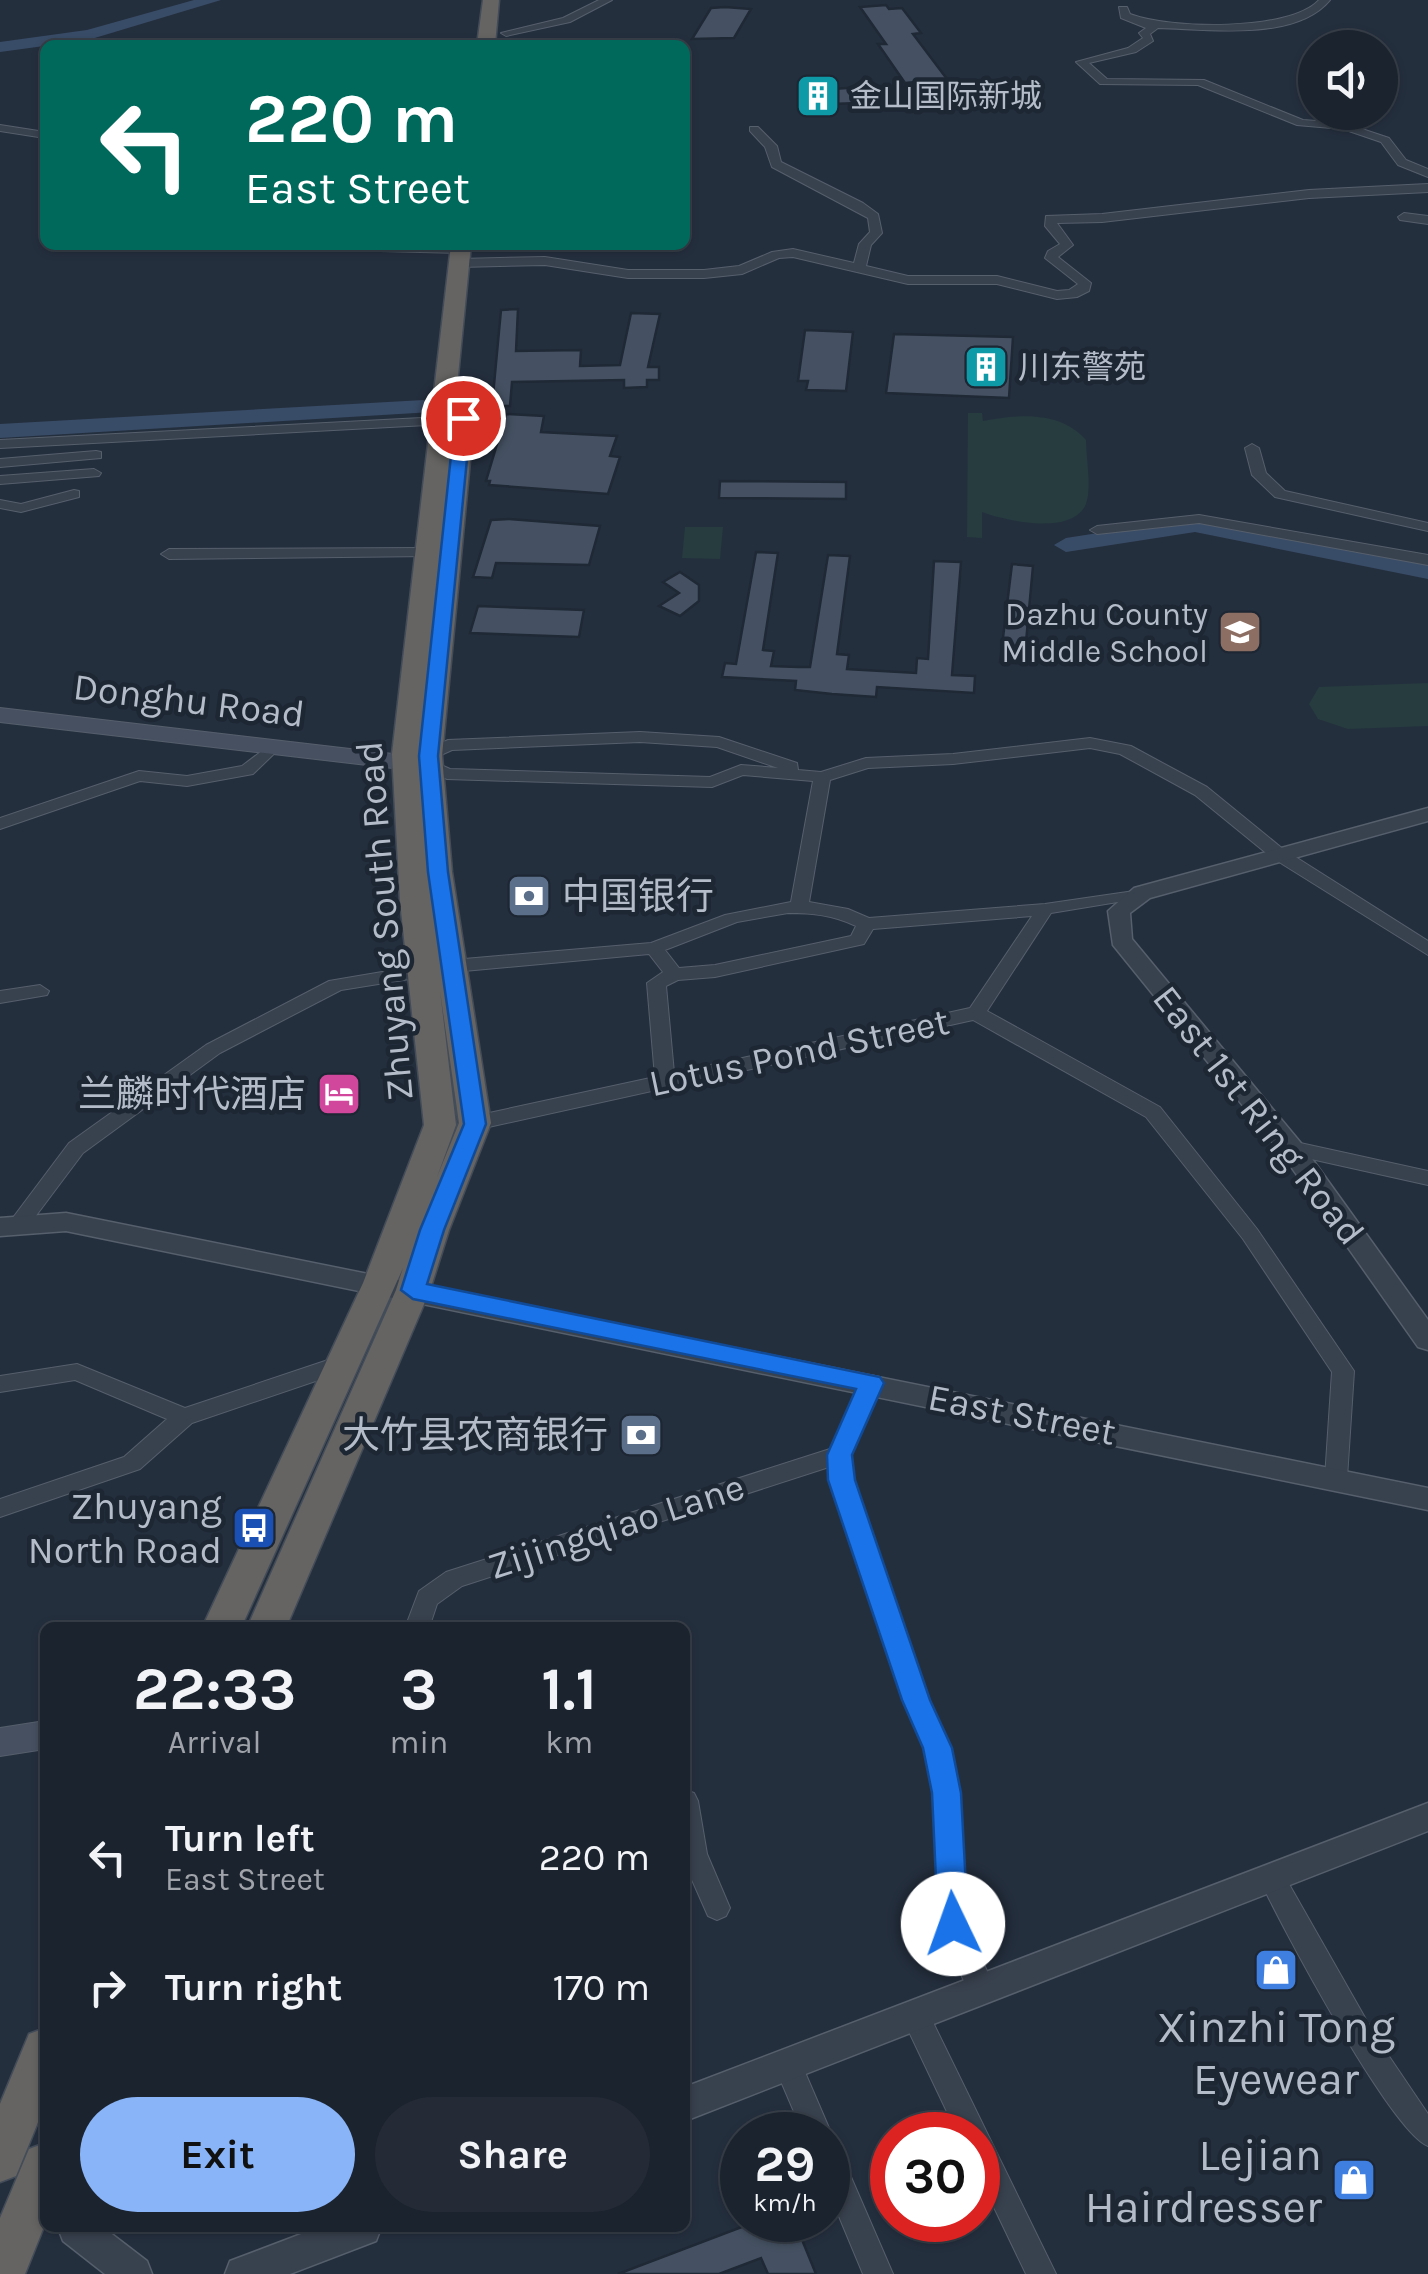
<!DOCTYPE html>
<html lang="en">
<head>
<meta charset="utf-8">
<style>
	:root { --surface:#1b232e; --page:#242b36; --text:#f1f3f6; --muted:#a0a4aa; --line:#39404a; --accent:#8ab4f8 }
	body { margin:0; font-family:Karla,"Noto Sans SC",sans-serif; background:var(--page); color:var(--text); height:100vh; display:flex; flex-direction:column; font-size:38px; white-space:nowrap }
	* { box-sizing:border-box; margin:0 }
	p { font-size:32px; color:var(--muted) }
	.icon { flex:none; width:55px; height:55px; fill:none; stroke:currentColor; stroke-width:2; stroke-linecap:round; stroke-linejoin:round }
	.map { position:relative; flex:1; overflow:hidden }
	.sheet { position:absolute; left:40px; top:1622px; width:650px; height:610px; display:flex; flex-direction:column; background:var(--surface); border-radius:15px; box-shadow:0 2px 8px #0004,0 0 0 2px var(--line) }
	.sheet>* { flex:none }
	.banner { position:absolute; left:40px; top:40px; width:650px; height:210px; border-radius:15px; box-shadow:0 2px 8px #0004,0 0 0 2px var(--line); background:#00695c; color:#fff; overflow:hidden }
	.tools { position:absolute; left:1298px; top:30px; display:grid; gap:20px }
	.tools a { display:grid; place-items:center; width:100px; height:100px; border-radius:50%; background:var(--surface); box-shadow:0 2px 8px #0004,0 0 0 2px var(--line); font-size:50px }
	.speed { position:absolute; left:720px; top:2112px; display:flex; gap:20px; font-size:50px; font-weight:700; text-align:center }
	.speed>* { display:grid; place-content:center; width:130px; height:130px; border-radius:50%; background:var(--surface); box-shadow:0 2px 8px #0004,0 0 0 2px var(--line); line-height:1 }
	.speed small { font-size:25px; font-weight:400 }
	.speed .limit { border:15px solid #d22; background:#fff; color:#111 }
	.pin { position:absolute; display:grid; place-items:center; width:85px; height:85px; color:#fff; margin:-42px; border:5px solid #fff; border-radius:50%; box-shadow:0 2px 10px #0007 }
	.me { position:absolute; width:110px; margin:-55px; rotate:357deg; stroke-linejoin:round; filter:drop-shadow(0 0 8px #0008) }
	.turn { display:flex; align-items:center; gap:35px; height:210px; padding:0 40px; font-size:45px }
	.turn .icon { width:130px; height:130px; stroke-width:2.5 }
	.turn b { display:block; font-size:70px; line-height:85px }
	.eta { display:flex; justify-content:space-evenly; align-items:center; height:170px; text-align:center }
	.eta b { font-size:60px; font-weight:700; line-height:70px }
	.primary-button { display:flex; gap:20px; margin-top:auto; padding:20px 40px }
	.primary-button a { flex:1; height:115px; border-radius:60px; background:var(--accent); color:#111; font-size:40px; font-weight:700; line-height:115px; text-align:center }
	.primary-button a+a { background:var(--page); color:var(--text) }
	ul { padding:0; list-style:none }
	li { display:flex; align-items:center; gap:30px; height:130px; padding:0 40px }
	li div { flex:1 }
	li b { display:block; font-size:38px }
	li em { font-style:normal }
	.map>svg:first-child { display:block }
	.green { fill:#263c3f }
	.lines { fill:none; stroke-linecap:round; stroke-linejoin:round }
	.river { fill:#394c67; fill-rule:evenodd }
	.building { fill:#455162; stroke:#1f2835; stroke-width:2.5 }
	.minor-casing { stroke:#565f6c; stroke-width:2 }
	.tertiary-casing { stroke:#565f6c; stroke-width:3 }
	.secondary-casing { stroke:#565f6c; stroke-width:2 }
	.trunk-casing { stroke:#434c59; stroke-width:3 }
	.minor { fill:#38414e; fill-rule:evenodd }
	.tertiary { fill:#38414e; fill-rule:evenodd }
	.secondary { fill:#465061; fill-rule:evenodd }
	.trunk { fill:#656462; fill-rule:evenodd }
	.route { fill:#1a73e8; stroke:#114b97; stroke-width:2.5 }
	.labels { text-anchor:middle; stroke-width:9; stroke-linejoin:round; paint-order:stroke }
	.far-poi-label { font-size:32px; fill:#b4bcc9; stroke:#1d2633; text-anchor:start }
	.street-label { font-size:38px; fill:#b4bcc9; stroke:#1d2633 }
	.poi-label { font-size:38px; fill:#b4bcc9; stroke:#1d2633; text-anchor:end }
	.near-poi-label { font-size:45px; fill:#b4bcc9; stroke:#1d2633 }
</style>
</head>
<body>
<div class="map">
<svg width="1428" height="2274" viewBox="0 0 1428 2274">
	<rect width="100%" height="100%" fill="#242f3e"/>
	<path class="green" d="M968,413H982L983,421C1018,414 1061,411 1086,440C1086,458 1092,487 1086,504C1073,536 1006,521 982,512V538L967,537Z
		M685,527H723L720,559L682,558Z
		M1428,683V726L1348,729L1318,719L1309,704L1319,687Z"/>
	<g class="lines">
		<path class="river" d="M194,0H221L88,40L0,52V42L87,30Z
			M424,400L435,407L432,412L0,438V424Z
			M1195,518L1428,565V579L1195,532L1066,552L1054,545L1066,538Z"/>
	</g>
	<path class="building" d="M886,5L889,9L902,8L921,33L913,34L947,79L905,83L878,44H886L860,7Z
		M725,7L751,9L734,38L692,39L711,8Z
		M880,86L886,102L804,105L799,91Z
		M518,309L516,351L581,350L580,366L620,365L631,313L660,314L648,367H659V380H647V387L624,388V380L512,382L510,406H492L501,310Z
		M805,330L853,332L846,391L806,390L808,381H798Z
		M894,334L1013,337L1009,398L886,393Z
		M506,414L544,416L541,432L617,436L610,456L620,457L608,494L489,485L490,481H486Z
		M720,481L846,482V499L719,498Z
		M509,519L600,526L589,565L496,563L492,578L473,577L491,520Z
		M756,552L778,553L763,650L774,651L771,666L798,667H810L828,555L850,556L837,654L849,655L847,669L916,673L917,658L928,659L934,561L961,562L952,675L975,676L974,693L877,687L876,697L832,694L795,690L796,681L722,677L725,663L736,664Z
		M1012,564L1033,566L1024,664L1000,662Z
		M680,572L699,585V601L680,616L659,606L679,593L663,582Z
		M478,606L584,610L579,637L470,633Z
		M760,2220H794L816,2274H768L761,2258L719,2274H618Z"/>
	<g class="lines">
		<defs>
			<path id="minor" d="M599,0H612L570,22L506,36L501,33L563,18Z
				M1319,0H1330C1295,42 1209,29 1158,28L1150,34L1153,41L1136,52L1089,63L1107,79L1204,80L1303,120L1344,123L1389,138L1406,160L1428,169V177L1398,165L1381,142L1343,129L1297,125L1198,85L1100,84L1076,62L1128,48L1143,38L1139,33L1146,28L1121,18L1119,7H1127L1130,14C1169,29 1290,32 1319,0Z
				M0,125L45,132V138L0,131Z
				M750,127H758L777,146L781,162L863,203L878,214L882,233L871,245L866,266L908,276H997L1057,291L1069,290L1078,284L1045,258L1048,251L1060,244L1045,226L1046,216L1102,214L1309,190L1428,184V192L1309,198L1102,222L1057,223L1073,245L1058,257L1091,283L1089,291L1077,297L1057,299L997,284H908L793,257L779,258L742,274L704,278H628L545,265L459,267L453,263L459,259L545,257L628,270H704L739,266L772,252L793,249L854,263L859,244L870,232L868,218L772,167L765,147L750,131Z
				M1404,213L1428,216V224L1400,220L1398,217Z
				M296,245H450L466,249L460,253L302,249Z
				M441,417L448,421L446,424L0,448V440Z
				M1252,444L1259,448L1266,473L1285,491L1428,523V531L1275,497L1252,475L1245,448Z
				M96,451L101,452V458L0,467V459Z
				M94,469L101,473L99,476L0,484V476Z
				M74,490L79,491V497L21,512L0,508V500L21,504Z
				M1199,515L1428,555V565L1199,523L1097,534L1090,530L1097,526Z
				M425,548L430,550V556L169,559L161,554L169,549Z
				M640,732L719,737L797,763L798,770L821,772L866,758L953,754L1090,738L1131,746L1207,787L1283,849L1428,941V955L1271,857L1195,795L1120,754L1090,748L953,764L868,768L830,780L809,902L848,909L869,918L1045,904L1148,889L1151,893L1148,897L1051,913L987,1011L1160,1107L1257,1229L1354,1371L1347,1478L1344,1484L1336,1487L1328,1484L1325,1478L1332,1372L1243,1239L1146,1117L973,1020L475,1130L468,1128L465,1123L468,1118L475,1116L655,1077L647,983L663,972L649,954L453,972L341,990L220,1053L83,1153L26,1229H12L9,1224L12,1219L69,1143L206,1045L329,981L453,960L651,943L725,915L791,902L813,781L743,775L712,787L447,779L420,765L426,760L420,756L422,752L448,740ZM640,742L717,747L778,768L741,765L710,777L450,769L430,760L452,750ZM788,913C813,913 832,915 856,926L851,936L715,965L679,968L665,950L737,922ZM1032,916L970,1008L674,1073L666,986L678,980L715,977L864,944L873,929Z
				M271,744L279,749L253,774L187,786L140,781L0,829V818L139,771L187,776L242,766Z
				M40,985L49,991L47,995L0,1003V991Z
				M1291,1141L1428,1171V1185L1284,1153L1281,1148L1284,1143Z
				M343,1355L351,1357L354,1363L351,1369L192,1423L140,1469L0,1517V1499L124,1457L167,1419L75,1380L0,1392V1376L77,1364L185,1408Z
				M871,1375L879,1377L882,1383L850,1455L853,1480L928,1699L951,1748L960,1793L966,1924L995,1989L991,1998L981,2001L971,1998L940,1924L934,1793L925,1748L904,1699L831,1480L829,1467L462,1586L437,1604L429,1628H405L419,1591L446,1572L830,1449L860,1383L863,1377Z
				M685,1790L694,1793L698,1801L707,1854L730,1908L726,1916L717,1920L708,1916L685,1864Z
				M1272,1866L1281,1870L1376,2037L1428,2114V2146C1391,2132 1280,1924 1259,1878L1263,1870Z
				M915,2002L925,2006L1056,2274H1026L978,2174V2135H958L901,2015L905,2006Z
				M788,2052L798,2056L832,2135L828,2144L838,2147L893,2274H863L828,2190V2135H804L774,2065L778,2056Z"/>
			<path id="tertiary" d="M1428,808V821L1150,898L1130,913L1132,939L1300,1142L1428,1320V1350L1418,1347L1282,1154L1113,945L1108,911L1134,888Z
				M66,1213L1428,1488V1510L66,1231L0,1236V1218Z
				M1428,1803V1831L685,2121V2087Z
				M58,2228H104L147,2261L152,2274H105L63,2241Z
				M317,2228H381L376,2241L290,2274H225L230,2261Z"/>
			<path id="secondary" d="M0,708L427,758L439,765L427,772L0,722Z
				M45,1721V1749L0,1756V1728Z"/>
			<path id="trunk" d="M483,0H499L495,45H477Z
				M451,245H471L454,416L463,412L474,419L442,756L452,872L491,1123L449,1230L430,1290L286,1628H247L396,1290L403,1268L241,1628H202L363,1283L424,1125L400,901L392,754ZM440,991L459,1123L437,1177L456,1125Z
				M45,2028V2105L16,2176L0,2182V2104L29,2034Z
				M45,2143V2224L25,2274H0V2218L29,2149Z"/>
		</defs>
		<use href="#minor" class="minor-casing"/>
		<use href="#tertiary" class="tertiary-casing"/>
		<use href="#secondary" class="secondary-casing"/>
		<use href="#trunk" class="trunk-casing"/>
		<use href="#minor" class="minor"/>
		<use href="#tertiary" class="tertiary"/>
		<use href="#secondary" class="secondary"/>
		<use href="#trunk" class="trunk"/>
	</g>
	<path class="route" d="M463,413L471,418L438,756L448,872L486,1124L444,1230L427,1284L880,1377L884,1383L852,1455L855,1480L930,1700L952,1748L961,1793L968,1924L963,1933L953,1937L942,1933L938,1924L932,1793L923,1748L902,1700L828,1480L827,1455L856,1389L413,1299L401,1290L420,1230L464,1124L428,872L419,756L455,418Z"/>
	<defs>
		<symbol id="building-square" viewBox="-11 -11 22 22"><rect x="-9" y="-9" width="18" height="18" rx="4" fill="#0f9aa8" stroke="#1d2633"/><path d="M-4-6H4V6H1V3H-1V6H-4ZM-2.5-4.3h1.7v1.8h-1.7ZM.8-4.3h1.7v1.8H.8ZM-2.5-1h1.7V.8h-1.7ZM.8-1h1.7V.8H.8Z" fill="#fff"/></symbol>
		<symbol id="school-square" viewBox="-11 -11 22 22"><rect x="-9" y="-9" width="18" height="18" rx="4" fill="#8d6e63" stroke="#1d2633"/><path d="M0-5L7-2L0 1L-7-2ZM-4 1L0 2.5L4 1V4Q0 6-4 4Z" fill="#fff"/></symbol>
		<symbol id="bank-square" viewBox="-11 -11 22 22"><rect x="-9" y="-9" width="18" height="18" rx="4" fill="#5c6f8a" stroke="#1d2633"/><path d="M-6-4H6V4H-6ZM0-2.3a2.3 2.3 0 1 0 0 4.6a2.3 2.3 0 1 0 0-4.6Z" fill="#fff"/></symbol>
		<symbol id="hotel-square" viewBox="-11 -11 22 22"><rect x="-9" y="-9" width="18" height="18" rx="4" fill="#d1479c" stroke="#1d2633"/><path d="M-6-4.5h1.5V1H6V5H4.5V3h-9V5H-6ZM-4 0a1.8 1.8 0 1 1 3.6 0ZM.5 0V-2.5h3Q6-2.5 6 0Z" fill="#fff"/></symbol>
		<symbol id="bus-square" viewBox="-11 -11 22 22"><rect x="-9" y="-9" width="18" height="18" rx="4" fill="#1a4fb4" stroke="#1d2633"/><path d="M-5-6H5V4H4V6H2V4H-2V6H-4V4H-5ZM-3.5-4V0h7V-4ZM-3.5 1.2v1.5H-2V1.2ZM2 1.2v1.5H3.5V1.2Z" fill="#fff"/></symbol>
		<symbol id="shop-square" viewBox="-11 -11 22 22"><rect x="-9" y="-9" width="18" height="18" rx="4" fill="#3f7fe0" stroke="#1d2633"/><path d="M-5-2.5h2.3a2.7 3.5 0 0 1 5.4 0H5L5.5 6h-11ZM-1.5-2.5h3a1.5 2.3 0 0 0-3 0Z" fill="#fff"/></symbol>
	</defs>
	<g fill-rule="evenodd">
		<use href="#building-square" x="793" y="71" width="50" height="50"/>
		<use href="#building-square" x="961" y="342" width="50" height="50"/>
		<use href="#school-square" x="1215" y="607" width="50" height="50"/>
		<use href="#bank-square" x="504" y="871" width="50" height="50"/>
		<use href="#hotel-square" x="314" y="1069" width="50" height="50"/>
		<use href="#bank-square" x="616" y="1410" width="50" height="50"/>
		<use href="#bus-square" x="229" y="1503" width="50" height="50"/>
		<use href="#shop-square" x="1251" y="1945" width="50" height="50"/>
		<use href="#shop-square" x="1329" y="2155" width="50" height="50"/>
	</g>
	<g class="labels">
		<g class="far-poi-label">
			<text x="850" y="107">金山国际新城</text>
			<text x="1018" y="378">川东警苑</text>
			<text x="1208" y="625" text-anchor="end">Dazhu County<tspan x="1208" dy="37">Middle School</tspan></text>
		</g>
		<g class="street-label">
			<text transform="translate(189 700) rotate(7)" y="13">Donghu Road</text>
			<text transform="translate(384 921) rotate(-95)" y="13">Zhuyang South Road</text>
			<text transform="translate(799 1052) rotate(-12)" y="13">Lotus Pond Street</text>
			<text transform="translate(1259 1115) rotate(52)" y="13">East 1st Ring Road</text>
			<text transform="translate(1022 1414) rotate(11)" y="13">East Street</text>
			<text transform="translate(616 1526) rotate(-18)" y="13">Zijingqiao Lane</text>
		</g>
		<g class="poi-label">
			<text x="562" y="909" text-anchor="start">中国银行</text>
			<text x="306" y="1107">兰麟时代酒店</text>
			<text x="608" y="1448">大竹县农商银行</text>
			<text x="222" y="1519">Zhuyang<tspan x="222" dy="44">North Road</tspan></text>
		</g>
		<g class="near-poi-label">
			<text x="1276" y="2042">Xinzhi Tong<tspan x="1276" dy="52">Eyewear</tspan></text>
			<text x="1322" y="2170" text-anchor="end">Lejian<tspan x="1322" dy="52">Hairdresser</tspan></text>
		</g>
	</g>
</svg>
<div class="tools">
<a><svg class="icon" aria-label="sound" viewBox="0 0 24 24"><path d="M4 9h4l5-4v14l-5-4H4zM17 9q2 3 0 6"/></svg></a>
</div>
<div class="speed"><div>29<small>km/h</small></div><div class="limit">30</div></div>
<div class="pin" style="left:463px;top:418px;background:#d93025"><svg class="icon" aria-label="arrive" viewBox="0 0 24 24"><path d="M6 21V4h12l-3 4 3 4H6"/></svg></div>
<svg class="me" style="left:953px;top:1924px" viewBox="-20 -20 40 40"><circle r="19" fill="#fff"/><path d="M0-13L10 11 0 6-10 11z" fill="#1a73e8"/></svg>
<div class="banner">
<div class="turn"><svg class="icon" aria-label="left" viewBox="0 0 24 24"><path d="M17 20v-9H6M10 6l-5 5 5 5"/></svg><div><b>220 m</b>East Street</div></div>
</div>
<section class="sheet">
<div class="eta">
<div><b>22:33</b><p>Arrival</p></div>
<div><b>3</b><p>min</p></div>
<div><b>1.1</b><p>km</p></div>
</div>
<ul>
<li><svg class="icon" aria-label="left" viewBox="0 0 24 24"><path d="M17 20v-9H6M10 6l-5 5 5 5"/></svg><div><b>Turn left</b><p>East Street</p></div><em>220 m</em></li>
<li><svg class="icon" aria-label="right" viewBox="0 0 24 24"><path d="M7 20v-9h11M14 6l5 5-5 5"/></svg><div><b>Turn right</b></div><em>170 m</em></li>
</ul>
<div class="primary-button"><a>Exit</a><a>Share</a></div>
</section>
</div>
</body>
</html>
